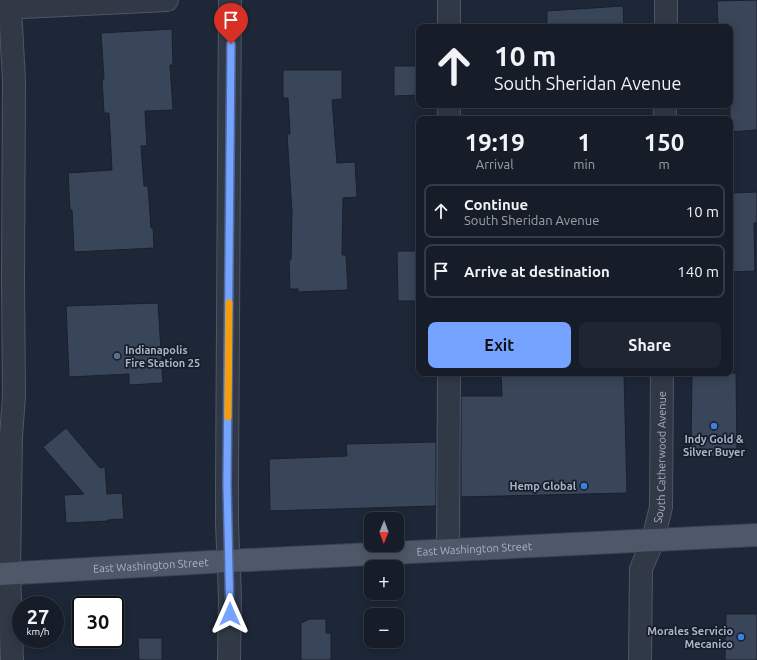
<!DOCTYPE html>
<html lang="en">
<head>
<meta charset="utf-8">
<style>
	:root { --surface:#161d29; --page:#1f2631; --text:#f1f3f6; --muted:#9ea2a8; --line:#353b46; --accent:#75a3ff }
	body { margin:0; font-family:Ubuntu,sans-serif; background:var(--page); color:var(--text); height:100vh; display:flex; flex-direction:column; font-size:15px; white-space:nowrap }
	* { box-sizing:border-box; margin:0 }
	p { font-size:13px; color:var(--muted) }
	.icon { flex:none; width:22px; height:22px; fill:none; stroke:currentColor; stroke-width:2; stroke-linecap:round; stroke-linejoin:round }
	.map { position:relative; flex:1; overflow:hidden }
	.panel { position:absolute; left:416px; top:116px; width:317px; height:260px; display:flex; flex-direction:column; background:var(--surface); border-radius:8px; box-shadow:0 2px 10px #0003,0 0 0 1px var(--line) }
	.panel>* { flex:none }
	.hud { position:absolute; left:416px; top:24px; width:317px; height:84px; border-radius:8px; box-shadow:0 2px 10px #0003,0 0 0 1px var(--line); background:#161d29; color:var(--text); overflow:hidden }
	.needle { width:26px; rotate:181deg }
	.tools { position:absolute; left:364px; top:512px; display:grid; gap:8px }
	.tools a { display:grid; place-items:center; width:40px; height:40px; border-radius:8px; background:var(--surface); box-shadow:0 2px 10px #0003,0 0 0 1px var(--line); font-size:20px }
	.speed { position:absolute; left:12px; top:596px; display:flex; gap:8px; font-size:20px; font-weight:700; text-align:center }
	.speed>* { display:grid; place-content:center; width:52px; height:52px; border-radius:50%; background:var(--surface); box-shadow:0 2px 10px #0003,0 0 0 1px var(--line); line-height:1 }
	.speed small { font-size:10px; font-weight:400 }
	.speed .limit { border:2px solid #111; border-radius:6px; background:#fff; color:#111 }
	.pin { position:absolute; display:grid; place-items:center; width:34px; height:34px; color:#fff; margin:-41px -17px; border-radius:50% 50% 50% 0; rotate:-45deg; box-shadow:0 0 4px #0007 }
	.pin .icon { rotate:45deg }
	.me { position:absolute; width:44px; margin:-22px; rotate:0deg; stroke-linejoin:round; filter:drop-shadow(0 0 3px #0008) }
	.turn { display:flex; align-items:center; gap:14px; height:84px; padding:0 12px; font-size:18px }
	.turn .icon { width:52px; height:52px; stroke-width:2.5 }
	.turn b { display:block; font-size:28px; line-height:34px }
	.eta { display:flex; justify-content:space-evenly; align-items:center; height:68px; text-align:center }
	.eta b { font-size:24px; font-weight:600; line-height:28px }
	.button { display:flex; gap:8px; margin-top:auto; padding:8px 12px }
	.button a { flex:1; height:46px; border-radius:8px; background:var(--accent); color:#111; font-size:16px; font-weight:600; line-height:46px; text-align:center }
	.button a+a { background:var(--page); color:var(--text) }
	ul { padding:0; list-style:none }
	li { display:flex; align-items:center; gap:12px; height:54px; margin:0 8px 6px; padding:0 4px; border:2px solid var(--line); border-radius:8px }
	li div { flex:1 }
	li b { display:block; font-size:15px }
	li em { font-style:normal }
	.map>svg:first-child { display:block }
	.building { fill:#394558; stroke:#19202e }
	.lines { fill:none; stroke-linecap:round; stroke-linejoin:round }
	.minor-casing { stroke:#4e5666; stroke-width:24 }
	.major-casing { stroke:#3a4251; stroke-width:24 }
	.minor { stroke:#313947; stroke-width:22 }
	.major { stroke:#4e5868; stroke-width:22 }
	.route-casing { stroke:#4c6aa6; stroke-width:10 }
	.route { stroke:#75a3ff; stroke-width:7 }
	.slow { stroke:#f59e0b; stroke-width:7 }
	.service-dot { fill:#5c6f8a; stroke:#171e2b; stroke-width:1.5 }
	.shop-dot { fill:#3f7fe0; stroke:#171e2b; stroke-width:1.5 }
	.labels { text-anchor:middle; stroke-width:3.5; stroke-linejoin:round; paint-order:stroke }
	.poi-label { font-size:11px; font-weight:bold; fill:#aab3c5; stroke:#171e2b; text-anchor:end }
	.street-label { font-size:11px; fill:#aab3c5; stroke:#171e2b }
</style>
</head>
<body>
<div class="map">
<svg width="757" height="660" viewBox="0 0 757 660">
	<rect width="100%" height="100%" fill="#1d2737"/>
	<path class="building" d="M757,0V130L730,132V27H718L717,1Z
		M623,6L624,27H547V11Z
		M172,29L173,65H170L173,110L145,111L147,146H141L144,186H148L151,228H153L154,248L74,252L72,210H70L68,173L112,170L109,113H104L102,79H104L101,33Z
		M394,66H419V95L394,96Z
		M283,70H342V99L332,100L337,163L355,162L357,197L343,198L342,255H346L348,290L298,292V289H290L289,260H291L292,212L287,134H290L288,98H283Z
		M757,192V223H754L755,271L730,272V193Z
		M397,251H419V301H398Z
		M158,303L163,383L129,385V374L69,377L66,306Z
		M501,373H624L627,493L461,497V396H502Z
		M692,373H736L737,456H698L691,450Z
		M66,428L100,468L105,467L107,494L122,493L124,519L108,520V522V521L66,523L64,495L84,494L43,447Z
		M436,442V506L270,511L269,459L347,456L346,444Z
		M726,614H757V660H725Z
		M310,619H326V633H331V660H301V623Z
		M138,638H162V660H139Z"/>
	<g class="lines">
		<defs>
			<g id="minor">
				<path d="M10,7L14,81L13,281L14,396L11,437L9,573L12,660"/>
				<path d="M2,8L167,0"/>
				<path d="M449,27V0"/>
				<path d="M666,27V0"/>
				<path d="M449,119V105"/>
				<path d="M665,119V105"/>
				<path d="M448,550L449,373"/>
				<path d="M229,660L230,598L227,523V484L230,0"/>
				<path id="s1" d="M640,660L641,569L653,540L661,507L662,373"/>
			</g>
			<g id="major">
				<path id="s2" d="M0,574L228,561L757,535"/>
			</g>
		</defs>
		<use href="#minor" class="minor-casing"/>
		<use href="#major" class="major-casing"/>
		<use href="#minor" class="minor"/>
		<use href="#major" class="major"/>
	</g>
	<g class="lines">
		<defs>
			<path id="route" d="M230,614L227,484L231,44"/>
		</defs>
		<use href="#route" class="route-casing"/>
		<use href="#route" class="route"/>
		<path class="slow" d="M228,417L229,303"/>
	</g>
	<circle class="service-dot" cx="117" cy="356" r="4"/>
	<g class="shop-dot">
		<circle cx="714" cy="426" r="4"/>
		<circle cx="584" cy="486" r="4"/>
		<circle cx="741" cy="637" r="4"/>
	</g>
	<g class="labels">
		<g class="poi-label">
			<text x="125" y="354" text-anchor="start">Indianapolis<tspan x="125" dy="13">Fire Station 25</tspan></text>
			<text x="714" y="443" text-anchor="middle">Indy Gold &amp;<tspan x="714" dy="13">Silver Buyer</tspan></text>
			<text x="576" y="490">Hemp Global</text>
			<text x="733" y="635">Morales Servicio<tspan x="733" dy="13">Mecanico</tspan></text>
		</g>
		<g class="street-label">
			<text dy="4" stroke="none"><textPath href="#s1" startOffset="206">South Catherwood Avenue</textPath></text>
			<text dy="4" stroke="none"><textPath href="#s2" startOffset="475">East Washington Street</textPath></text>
			<text dy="4" stroke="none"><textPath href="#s2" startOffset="151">East Washington Street</textPath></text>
		</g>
	</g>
</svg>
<div class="tools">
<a><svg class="needle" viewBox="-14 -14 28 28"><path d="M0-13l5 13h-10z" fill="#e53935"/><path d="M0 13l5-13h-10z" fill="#9ea2a8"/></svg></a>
<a>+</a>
<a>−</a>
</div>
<div class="speed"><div>27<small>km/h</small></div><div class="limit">30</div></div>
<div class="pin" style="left:231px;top:44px;background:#d93025"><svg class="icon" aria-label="arrive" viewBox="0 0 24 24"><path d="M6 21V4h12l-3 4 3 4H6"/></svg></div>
<svg class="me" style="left:230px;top:614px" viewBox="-20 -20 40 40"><path d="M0-17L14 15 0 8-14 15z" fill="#75a3ff" stroke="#fff" stroke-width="4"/></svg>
<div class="hud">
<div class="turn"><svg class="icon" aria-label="ahead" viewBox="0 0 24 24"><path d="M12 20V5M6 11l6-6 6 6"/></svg><div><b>10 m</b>South Sheridan Avenue</div></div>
</div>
<section class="panel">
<div class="eta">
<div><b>19:19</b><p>Arrival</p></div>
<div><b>1</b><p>min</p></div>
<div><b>150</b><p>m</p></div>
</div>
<ul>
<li><svg class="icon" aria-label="ahead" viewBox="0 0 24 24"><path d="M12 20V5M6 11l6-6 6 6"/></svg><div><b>Continue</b><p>South Sheridan Avenue</p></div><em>10 m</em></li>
<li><svg class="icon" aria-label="arrive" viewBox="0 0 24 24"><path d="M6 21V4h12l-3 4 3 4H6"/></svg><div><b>Arrive at destination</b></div><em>140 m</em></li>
</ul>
<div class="button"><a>Exit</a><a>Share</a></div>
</section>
</div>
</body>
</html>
